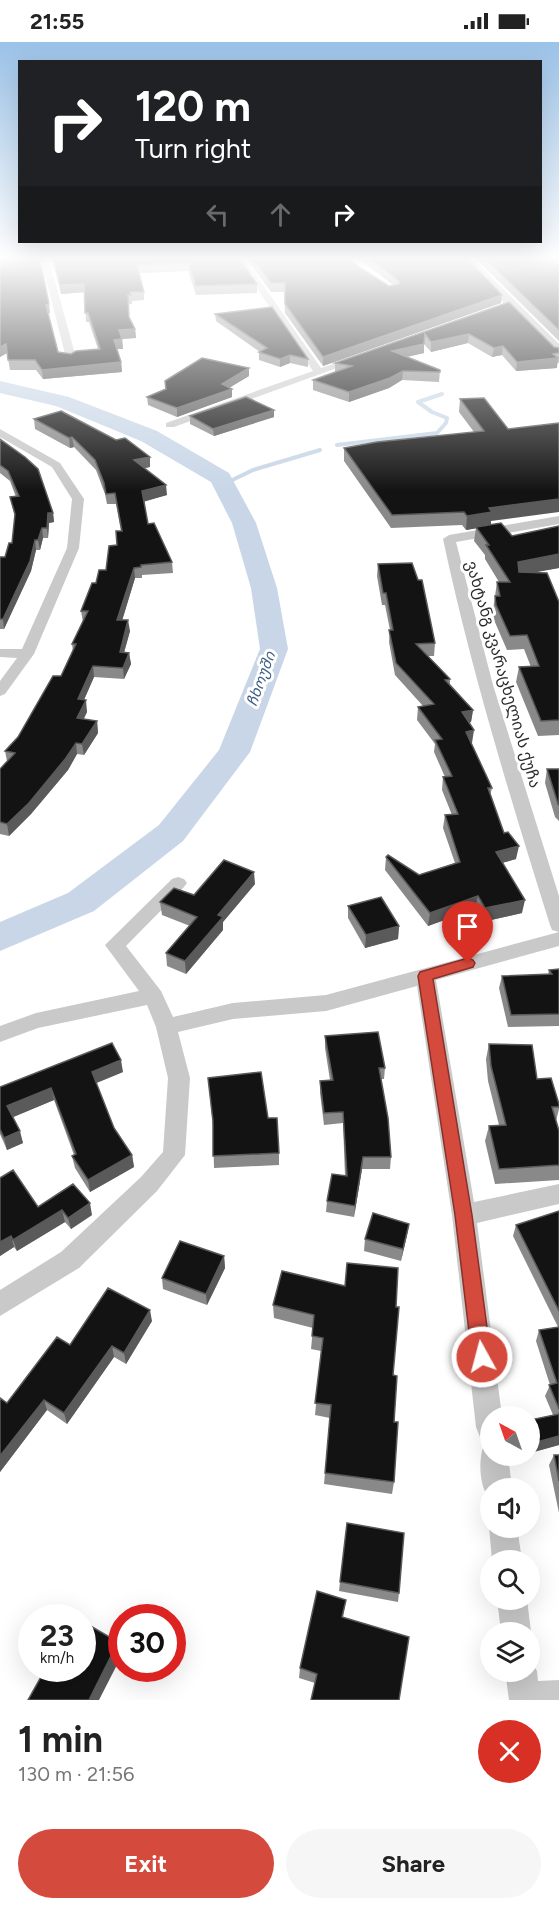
<!DOCTYPE html>
<html lang="en">
<head>
<meta charset="utf-8">
<style>
	:root { --surface:#fff; --page:#f6f6f6; --text:#222; --muted:#767676; --accent:#d44a3d }
	body { margin:0; font-family:Figtree,"Noto Sans Georgian",sans-serif; background:var(--page); color:var(--text); height:100vh; display:flex; flex-direction:column; font-size:22px; white-space:nowrap }
	* { box-sizing:border-box; margin:0 }
	p { font-size:20px; color:var(--muted) }
	.icon { flex:none; width:33px; height:33px; fill:none; stroke:currentColor; stroke-width:2; stroke-linecap:round; stroke-linejoin:round }
	.map { position:relative; height:1658px; overflow:hidden }
	.details { display:flex; flex-direction:column; background:var(--surface); flex:1 }
	.details>* { flex:none }
	.hud { position:absolute; left:18px; top:18px; width:524px; height:183px; border-radius:0px; box-shadow:0 6px 24px #0002; background:#202124; color:#fff; overflow:hidden }
	.needle { width:39px; rotate:320deg }
	.fabs { position:absolute; left:480px; top:1364px; display:grid; gap:12px }
	.fabs a { display:grid; place-items:center; width:60px; height:60px; border-radius:50%; background:var(--surface); box-shadow:0 6px 24px #0002; font-size:30px }
	.speed { position:absolute; left:18px; top:1562px; display:flex; gap:12px; font-size:30px; font-weight:700; text-align:center }
	.speed>* { display:grid; place-content:center; width:78px; height:78px; border-radius:50%; background:var(--surface); box-shadow:0 6px 24px #0002; line-height:1 }
	.speed small { font-size:15px; font-weight:400 }
	.speed .limit { border:9px solid #d22; background:#fff; color:#111 }
	.pin { position:absolute; display:grid; place-items:center; width:51px; height:51px; color:#fff; margin:-62px -26px; border-radius:50% 50% 50% 0; rotate:-45deg; box-shadow:0 0 6px #0007 }
	.pin .icon { rotate:45deg }
	.me { position:absolute; width:66px; margin:-33px; rotate:353deg; stroke-linejoin:round; filter:drop-shadow(0 0 4px #0008) }
	.turn { display:flex; align-items:center; gap:21px; height:126px; padding:0 18px; font-size:27px }
	.turn .icon { width:78px; height:78px; stroke-width:2.5 }
	.turn b { display:block; font-size:42px; line-height:51px }
	.lanes { display:flex; align-items:center; height:57px; padding:0 18px; background:#0003; justify-content:center; gap:30px; direction:ltr }
	.lanes .off { opacity:.35 }
	.round { display:grid; place-items:center; flex:none; width:63px; height:63px; border-radius:32px; background:var(--page) }
	.headline { display:flex; align-items:center; justify-content:space-between; height:102px; padding:0 18px }
	h1 { font-size:36px; font-weight:700; line-height:45px }
	.primary-button { display:flex; gap:12px; margin-top:auto; padding:12px 18px }
	.primary-button a { flex:1; height:69px; border-radius:36px; background:var(--accent); color:#fff; font-size:24px; font-weight:700; line-height:69px; text-align:center }
	.primary-button a+a { background:var(--page); color:var(--text) }
	.status { display:flex; justify-content:space-between; align-items:center; height:42px; padding:0 30px; background:var(--surface); direction:ltr }
	.status svg { height:16px; fill:currentColor }
	.map>svg:first-child { display:block }
	.lines { fill:none; stroke-linecap:round; stroke-linejoin:round }
	.stream { stroke:#c8d6e7; stroke-width:4 }
	.river { fill:#c8d6e7; fill-rule:evenodd }
	.minor { fill:#c9c9c9; fill-rule:evenodd }
	.secondary { fill:#b6b6b6; fill-rule:evenodd }
	.wall { fill:#898989 }
	.shaded-wall { fill:#5a5a5a }
	.building { fill:#131313; stroke:#5a5a5a; stroke-width:1.5 }
	.route { fill:#d44a3d; stroke:#8a3028; stroke-width:1.5 }
	.labels { text-anchor:middle; stroke-width:6; stroke-linejoin:round; paint-order:stroke }
	.far-water-label { font-size:15px; font-style:italic; fill:#426186; stroke:#fff }
	.street-label { font-size:16px; fill:#2c2c2c; stroke:#fff }
</style>
</head>
<body>
<div class="status"><b>21:55</b><svg viewBox="0 0 49 12"><path d="M0 12V9h3v3zM5 12V6h3v6zM10 12V3h3v9zM15 12V0h3v12zM26 1h20v11H26zM47 4h2v5h-2z"/></svg></div>
<div class="map">
<svg width="559" height="1658" viewBox="0 0 559 1658">
	<rect width="100%" height="100%" fill="#fff"/>
	<g class="lines">
		<path class="stream" d="M337,403L437,391L446,381L447,376L432,370L418,360L442,352
			M224,442L253,428L320,408"/>
		<path class="river" d="M0,339L69,355L157,389L229,431L256,481L277,546L288,607L250,710L183,799L94,869L0,909V880L68,851L159,783L219,708L260,607L251,546L232,481L211,440L141,399L56,364L0,351Z"/>
		<path class="minor" d="M41,217H49L76,316L74,318L66,316Z
			M237,217H245L321,326L357,314L362,317L174,385H166V381L313,329Z
			M0,387L60,421L84,457L79,506L34,612L5,652L0,654V639L17,616L0,615V607H22L67,506L72,457L52,425L0,395Z
			M559,474V482L456,500L493,643L559,854V890L552,888L550,883C510,755 471,628 443,497L449,493Z
			M178,835L184,837L187,841L184,845L126,904L161,949L173,975L233,961L326,953L559,890V904L436,938L474,1160L559,1142V1162L477,1181L502,1374H490V1398L480,1395L476,1385L452,1173L417,944L326,969L233,977L178,990L190,1036L185,1113L157,1149L79,1226L0,1274V1248L61,1210L141,1135L163,1110L168,1036L156,985L147,963L38,986L0,1000V984L36,971L139,949L105,903L172,837Z
			M490,1401V1413H508L512,1446H490V1457C479,1446 478,1417 484,1403Z
			M490,1480V1485H517L522,1518H492L489,1485Z
			M497,1557H527L531,1590L530,1594V1590H501Z
			M530,1617L537,1629L538,1639L559,1638V1658H509L505,1629H530Z"/>
		<path class="secondary" d="M461,217H473L559,302V314L554,313Z"/>
	</g>
	<path class="wall" d="M0,217L50,271H48L58,310L71,312L98,307L89,280H86L85,250L61,252L52,217H240L257,242V251L196,253L188,229L139,231L144,250V258L132,259V262H129V276L135,287L136,296L122,297L123,307H117L121,320L122,330L43,337L36,328H10L7,311L0,315Z
		M247,217H351L356,223L389,244L393,243L359,217H468L501,261L323,324L285,271L284,250H271Z
		M476,217H559V299Z
		M509,260L554,305L559,306V321H557V326L516,329L502,313L492,315L468,301L431,310L424,302V311L407,315L440,328L439,340L402,338L389,346L349,360L313,348V338L335,330V321Z
		M215,272L308,317V325L290,321L280,325L259,318V310H260L216,279Z
		M249,334L229,346L232,355L177,375L148,363L147,355L165,347V339Z
		M484,356L491,483L512,494L559,484V526L533,530L559,560V693L538,694L516,640L519,625H531L524,607L507,608L494,578L493,568L497,540H499L485,517V513L474,499L476,486L466,488L462,483L391,486L344,419V406L474,390L459,370L460,357Z
		M190,374L274,375L214,394L190,382Z
		M34,377L150,425L144,426L167,453L144,459L148,482L172,520L173,531L142,533V536H135L122,578L130,589L124,611H129L131,622L124,637L94,635L84,658L87,670L84,677L97,679L98,691L84,713L77,712L68,728L31,772L9,794L0,792V727L7,719L5,709L18,695L61,634L73,609L72,602L83,580L81,569L96,541L106,528L117,503L121,489L116,462H107L105,452L96,428L74,405L70,406L35,387Z
		M0,397L53,471L54,480L49,481L48,496H43L40,508H36L31,529L4,587H0V515H5L12,501L15,475L10,455H16L10,439L0,431Z
		M378,522L435,601L434,614H428L450,637V642L473,668L471,680L469,681L472,701H471L492,746L490,754L504,791L516,817L502,821L522,871L482,880L475,867L428,884L385,828L386,815L419,833L455,821L443,786L445,773H452L442,748L443,735H445L434,710L435,702L417,678L418,665L423,664L395,633L389,600L390,588L385,563H382L377,534Z
		M547,727H559V779L555,775L545,741Z
		M255,842L223,880V888L186,932L167,924L166,911L190,884L162,873L160,860L194,853Z
		M348,864L399,884L398,897L365,906L348,876Z
		M559,927V984L508,985L499,946L502,934L548,933L549,928Z
		M325,994L385,1026L384,1037H381L391,1115L390,1127H362L354,1175L326,1170L327,1159L345,1134L343,1081L324,1083L320,1051V1039L330,1038L325,1006Z
		M489,1002L537,1037L559,1062V1067L556,1079L559,1089V1138L495,1142L485,1099L489,1084L499,1083L488,1039L486,1017Z
		M123,1030L96,1041L114,1086L132,1113L134,1125L90,1150L75,1126L72,1114L74,1113L54,1058L13,1075L23,1101L7,1108L0,1092V1045Z
		M208,1036L268,1076L279,1111V1123L214,1126L213,1085Z
		M0,1136L38,1165L92,1173L71,1187L65,1180L17,1209L14,1205L0,1214Z
		M559,1169V1403L530,1411V1378L553,1373L545,1354L550,1343L536,1299L539,1288L558,1285L513,1194L516,1183Z
		M409,1182L407,1193L401,1219L364,1209L365,1197Z
		M224,1214L225,1226L207,1263L163,1247L162,1236Z
		M282,1229L393,1333L394,1440L392,1452L324,1442L330,1376L315,1373L321,1309L311,1307L313,1286L274,1276L273,1263Z
		M152,1279L126,1322L114,1315L67,1382L47,1368L0,1430V1356L7,1361L70,1303Z
		M554,1413H559V1471L549,1423Z
		M347,1481L399,1551L398,1560L339,1549Z
		M346,1558L343,1575L315,1641L299,1636L300,1626Z"/>
	<path class="shaded-wall" d="M84,242L85,250L61,252L60,243Z
		M502,253L501,261L323,324V315Z
		M49,262L50,271H47L46,263Z
		M135,287L136,296L120,297L119,288Z
		M469,292L468,301L431,310V300Z
		M122,297L123,307H115L114,298Z
		M6,302L7,311L0,315V305Z
		M424,302V311L392,318V309Z
		M503,304L502,313L492,315L494,306Z
		M290,313V321L280,325V317Z
		M558,316L557,326L516,329L517,320Z
		M121,320L122,330L43,337L42,328Z
		M249,326V334L222,350V342Z
		M403,329L402,338L389,346L349,360V350Z
		M232,347V355L177,375V366Z
		M274,368V375L214,394L213,387Z
		M72,395L74,405L70,406L69,396Z
		M150,415V425L135,428L134,418Z
		M166,443L167,453L143,460L142,449Z
		M559,457V470L491,479V484L466,488L467,474L489,466Z
		M48,471H53L54,480L49,481L48,496L47,486Z
		M42,486L43,496L40,508L38,498Z
		M35,498L36,508L31,529L4,587L3,577Z
		M559,512V526L516,534L518,520Z
		M134,526L135,536L119,589L117,578Z
		M128,578L130,589L121,621L120,610Z
		M129,611L131,622L124,637L123,626Z
		M93,624L94,635L79,669L78,657Z
		M86,658L87,670L78,687L77,676Z
		M473,668L471,680L460,683L462,670Z
		M97,679L98,691L84,713L82,702Z
		M474,688L472,701L464,703L466,690Z
		M76,701L77,712L68,728L31,772L9,794L7,782Z
		M519,804L516,817L494,823L496,810Z
		M254,830L255,842L223,880V888L186,932L185,919L218,873Z
		M478,854L475,867L428,884L430,871Z
		M525,858L522,871L482,880L485,866Z
		M399,884L398,897L365,906L366,893Z
		M121,1018L123,1030L94,1042L92,1030Z
		M51,1046L54,1058L11,1076L7,1064Z
		M20,1089L23,1101L7,1108L4,1096Z
		M132,1113L134,1125L90,1150L88,1138Z
		M363,1115L362,1127L354,1175L355,1164Z
		M90,1161L92,1173L71,1187L68,1176Z
		M62,1168L65,1180L17,1209L13,1198Z
		M409,1182L407,1193L401,1219L403,1207Z
		M11,1194L14,1205L0,1214V1200Z
		M224,1214L225,1226L207,1263L206,1252Z
		M150,1268L152,1279L126,1322L124,1311Z
		M112,1304L114,1315L67,1382L64,1371Z
		M44,1358L47,1368L0,1430V1414Z
		M559,1394V1403L530,1411V1402Z
		M118,1600L122,1613L99,1658H89Z"/>
	<path class="building" d="M0,217H40L49,262L46,263L58,310L71,312L76,309L100,307L88,271H85L84,242L60,243L53,217H240L257,242L196,244L188,221L137,223L144,250H130L131,253H128L129,275L135,287L119,288L122,297L114,298L121,320L42,328L35,318H8L6,302L0,305Z
		M253,217H351L356,223L389,244L399,242V239L370,217H468L502,253L323,315L285,262V241H271Z
		M485,217H559V288Z
		M509,260L554,305L559,306V311L553,312L558,316L517,320L503,304L494,306L469,292L431,300L425,292L424,302L392,309L440,328V330L403,329L390,336L349,350L313,338L352,324L335,321Z
		M272,265L308,317L290,313L280,317L259,310L267,306L215,272Z
		M202,316L249,326L222,342L232,347L177,366L147,355L166,347L165,339Z
		M246,355L274,368L213,387L190,374Z
		M484,356L508,387L559,381V457L489,466L492,470L467,474L464,470L392,473L344,406L377,400L484,389L460,357Z
		M61,369L116,398L125,396L150,415L134,418L166,443L142,449L148,482L154,481L172,520L141,523V525L134,526L117,578H128L120,610L129,611L123,626L93,624L78,657L86,658L77,676L97,679L82,702L76,701L66,716L29,761L7,782L0,780V727L15,711L5,709L18,695L53,634H61L76,602H72L88,569H81L92,541H96L99,528H106L109,504L117,503L116,489H122L115,451L106,452L104,441L95,418L72,395L69,396L34,377Z
		M0,397L25,415L38,427L53,471H48L47,486H42L38,498H35L30,519L3,577H0V515H5L9,501H12L15,472L10,455L19,454L8,429L0,423Z
		M501,481L512,494L559,484V512L518,520L519,530L547,531L559,560V678L541,679L519,625L539,624L527,593L510,594L496,563L495,554H500L497,540H510L486,503H489L476,485Z
		M412,521L418,538H422L435,601L416,602L450,637L445,638L473,668L462,670L474,688L466,690L492,746H488L504,791L508,790L519,804L496,810L525,858L485,866L478,854L430,871L386,815L388,813L419,833L460,820L445,773L458,772L443,735L452,734L435,698L442,697L418,665L434,662L396,621L389,588H393L386,551H383L378,522Z
		M547,727H559V763L558,762Z
		M224,818L254,830L218,873L223,875L185,919L166,911L197,875L160,860L174,846L194,853Z
		M381,855L399,884L366,893L348,864Z
		M559,927V972L511,973L502,934L552,932L549,928Z
		M378,990L385,1026H379L388,1076L391,1115H363L355,1164L327,1159L332,1132L347,1134L343,1070L324,1071L320,1039L333,1038L325,994Z
		M112,1001L121,1018L92,1030L114,1086L132,1113L88,1138L72,1114L76,1112L51,1046L7,1064L20,1089L4,1096L0,1087V1045Z
		M489,1002L532,1003L537,1037L551,1036L559,1062V1065H552L559,1089V1123L499,1127L489,1084L506,1083L491,1024Z
		M261,1030L268,1076H277L279,1111L213,1114V1079L208,1036Z
		M13,1128L38,1165L73,1142L90,1161L68,1176L62,1168L13,1198L11,1194L0,1200V1136Z
		M559,1169V1269L516,1183Z
		M373,1171L409,1182L403,1207L365,1197Z
		M180,1199L224,1214L206,1252L162,1236Z
		M347,1221L398,1226L396,1265H399L393,1333L397,1334L394,1380H398L394,1440L325,1431L331,1363L315,1361L323,1296L312,1294L314,1273L273,1263L282,1229L345,1244Z
		M108,1246L150,1268L124,1311L112,1304L64,1371L44,1358L0,1414V1356L7,1361L57,1295L70,1303Z
		M559,1285V1367L549,1343L557,1341L539,1288Z
		M559,1372V1394L530,1402V1378Z
		M554,1413H559V1439Z
		M347,1481L404,1491L399,1551L340,1540Z
		M317,1549L346,1558L342,1575L409,1595L399,1658H311L317,1632L300,1626Z
		M82,1579L118,1600L89,1658H28L46,1626H82Z"/>
	<linearGradient id="sky" x2="0" y2="1"><stop stop-color="#9bc2e8"/><stop offset="0.48" stop-color="#fff"/><stop offset="1" stop-color="#fff" stop-opacity="0"/></linearGradient>
	<rect width="559" height="449" fill="url(#sky)"/>
	<path class="route" d="M468,916L473,918L475,921L473,925L433,937L472,1173L491,1315L488,1321L482,1324L475,1321L472,1315L455,1173L418,934L420,930Z"/>
	<g class="labels">
		<g class="far-water-label">
			<text transform="translate(261 637) rotate(-70)" y="5">ჩხოუში</text>
		</g>
		<g class="street-label">
			<text transform="translate(504 632) rotate(74)" y="6">ვახტანგ კვარაცხელიას ქუჩა</text>
		</g>
	</g>
</svg>
<div class="fabs">
<a><svg class="needle" viewBox="-14 -14 28 28"><path d="M0-13l5 13h-10z" fill="#e53935"/><path d="M0 13l5-13h-10z" fill="#767676"/></svg></a>
<a><svg class="icon" aria-label="sound" viewBox="0 0 24 24"><path d="M4 9h4l5-4v14l-5-4H4zM17 9q2 3 0 6"/></svg></a>
<a><svg class="icon" aria-label="search" viewBox="0 0 24 24"><circle cx="10" cy="10" r="6"/><path d="M15 15l6 6"/></svg></a>
<a><svg class="icon" aria-label="layers" viewBox="0 0 24 24"><path d="M12 4l9 5-9 5-9-5zM3 14l9 5 9-5"/></svg></a>
</div>
<div class="speed"><div>23<small>km/h</small></div><div class="limit">30</div></div>
<div class="pin" style="left:468px;top:921px;background:#d93025"><svg class="icon" aria-label="arrive" viewBox="0 0 24 24"><path d="M6 21V4h12l-3 4 3 4H6"/></svg></div>
<svg class="me" style="left:482px;top:1315px" viewBox="-20 -20 40 40"><circle r="17" fill="#d44a3d" stroke="#fff" stroke-width="3"/><path d="M0-11L8 9 0 5-8 9z" fill="#fff"/></svg>
<div class="hud">
<div class="turn"><svg class="icon" aria-label="right" viewBox="0 0 24 24"><path d="M7 20v-9h11M14 6l5 5-5 5"/></svg><div><b>120 m</b>Turn right</div></div>
<div class="lanes"><svg class="icon off" aria-label="left" viewBox="0 0 24 24"><path d="M17 20v-9H6M10 6l-5 5 5 5"/></svg><svg class="icon off" aria-label="ahead" viewBox="0 0 24 24"><path d="M12 20V5M6 11l6-6 6 6"/></svg><svg class="icon" aria-label="right" viewBox="0 0 24 24"><path d="M7 20v-9h11M14 6l5 5-5 5"/></svg></div>
</div>
</div>
<section class="details">
<div class="headline"><div><h1>1 min</h1><p>130 m · 21:56</p></div><a class="round" style="background:#d93025;color:#fff"><svg class="icon" aria-label="close" viewBox="0 0 24 24"><path d="M6 6l12 12M18 6L6 18"/></svg></a></div>
<div class="primary-button"><a>Exit</a><a>Share</a></div>
</section>
</body>
</html>
